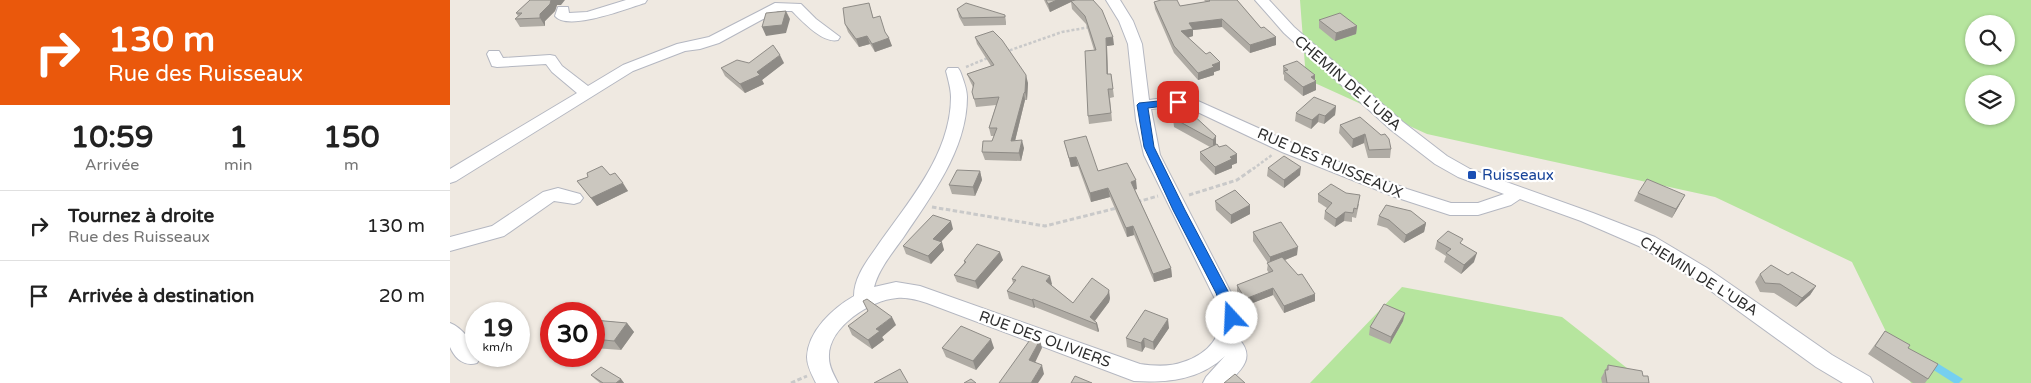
<!DOCTYPE html>
<html lang="fr">
<head>
<meta charset="utf-8">
<style>
	:root { --surface:#fff; --page:#f6f6f6; --text:#222; --muted:#767676; --line:#e0e0e0 }
	body { margin:0; font-family:"Varela Round",sans-serif; background:var(--page); color:var(--text); height:100vh; display:flex; flex-direction:column; font-size:19px; white-space:nowrap }
	* { box-sizing:border-box; margin:0 }
	p { font-size:16px; color:var(--muted) }
	.icon { flex:none; width:28px; height:28px; fill:none; stroke:currentColor; stroke-width:2; stroke-linecap:round; stroke-linejoin:round }
	.map { position:relative; flex:1; overflow:hidden }
	.details { display:flex; flex-direction:column; background:var(--surface); width:450px }
	.details>* { flex:none }
	.guide { background:#ea580c; color:#fff; overflow:hidden }
	.fabs { position:absolute; left:1515px; top:15px; display:grid; gap:10px }
	.fabs a { display:grid; place-items:center; width:50px; height:50px; border-radius:50%; background:var(--surface); box-shadow:0 1px 4px #0004; font-size:25px }
	.speed { position:absolute; left:15px; top:302px; display:flex; gap:10px; font-size:25px; font-weight:700; text-align:center }
	.speed>* { display:grid; place-content:center; width:65px; height:65px; border-radius:50%; background:var(--surface); box-shadow:0 1px 4px #0004; line-height:1 }
	.speed small { font-size:12px; font-weight:400 }
	.speed .limit { border:8px solid #d22; background:#fff; color:#111 }
	.pin { position:absolute; display:grid; place-items:center; width:42px; height:42px; color:#fff; margin:-21px; border-radius:10px; box-shadow:0 2px 8px #0006 }
	.me { position:absolute; width:55px; margin:-28px; rotate:340deg; stroke-linejoin:round; filter:drop-shadow(0 0 4px #0008) }
	.turn { display:flex; align-items:center; gap:18px; height:105px; padding:0 25px; font-size:22px }
	.turn .icon { width:65px; height:65px; stroke-width:2.5 }
	.turn b { display:block; font-size:35px; line-height:42px }
	.eta { display:flex; justify-content:space-evenly; align-items:center; height:85px; text-align:center }
	.eta b { font-size:30px; font-weight:700; line-height:35px }
	ul { padding:0; list-style:none }
	li { display:flex; align-items:center; gap:15px; height:70px; padding:0 25px; border-top:1px solid var(--line) }
	li div { flex:1 }
	li b { display:block; font-size:19px }
	li em { font-style:normal }
	main { display:flex; flex:1; min-height:0 }
	.map>svg:first-child { display:block }
	.green { fill:#b6e59e; fill-rule:evenodd }
	.water { fill:#75cff0 }
	.lines { fill:none; stroke-linecap:round; stroke-linejoin:round }
	.minor-casing { stroke:#b4b7c1; stroke-width:2 }
	.path-far1 { stroke:#c9c9c9; stroke-width:2.5; stroke-dasharray:3 2; stroke-linecap:butt }
	.path { stroke:#c9c9c9; stroke-width:3; stroke-dasharray:4.5 2.5; stroke-linecap:butt }
	.minor { fill:#fff; fill-rule:evenodd }
	.wall { fill:#afaba4 }
	.shaded-wall { fill:#8e8b86 }
	.building { fill:#cbc7bf; stroke:#8e8b86 }
	.route { fill:#1a73e8; stroke:#114b97 }
	.transit-dot { fill:#1a4fb4; stroke:#fff; stroke-width:2 }
	.labels { text-anchor:middle; stroke-width:4.5; stroke-linejoin:round; paint-order:stroke }
	.street-label { font-size:15px; fill:#2e2e2e; stroke:#fff }
	.transit-label { font-size:15px; fill:#164399; stroke:#fff; text-anchor:start }
</style>
</head>
<body>
<main>
<section class="details">
<div class="guide">
<div class="turn"><svg class="icon" aria-label="right" viewBox="0 0 24 24"><path d="M7 20v-9h11M14 6l5 5-5 5"/></svg><div><b>130 m</b>Rue des Ruisseaux</div></div>
</div>
<div class="eta">
<div><b>10:59</b><p>Arrivée</p></div>
<div><b>1</b><p>min</p></div>
<div><b>150</b><p>m</p></div>
</div>
<ul>
<li><svg class="icon" aria-label="right" viewBox="0 0 24 24"><path d="M7 20v-9h11M14 6l5 5-5 5"/></svg><div><b>Tournez à droite</b><p>Rue des Ruisseaux</p></div><em>130 m</em></li>
<li><svg class="icon" aria-label="arrive" viewBox="0 0 24 24"><path d="M6 21V4h12l-3 4 3 4H6"/></svg><div><b>Arrivée à destination</b></div><em>20 m</em></li>
</ul>
</section>
<div class="map">
<svg width="1581" height="383" viewBox="0 0 1581 383">
	<rect width="100%" height="100%" fill="#efe9e1"/>
	<path class="green" d="M850,0H1581V383H1461L1402,262L1265,197L977,134L856,79ZM1524,24H1556V56H1524ZM1524,84H1556V116H1524Z
		M952,287L1112,317L1196,383H860Z"/>
	<path class="water" d="M1487,363L1513,379L1509,383H1504L1482,369Z"/>
	<g class="lines">
		<defs>
			<path id="minor" d="M176,0H197L195,3C178,8 118,32 105,16L108,7H118L119,13L137,12Z
				M656,0H670L683,21L692,44L699,100L721,97L748,101L844,144L957,189L1001,203H1028L1054,194L1008,177L985,164L941,130L834,33L805,0H819L844,27L953,122L997,156L1020,169L1143,213L1205,237L1257,268L1382,355L1420,377L1423,383H1393L1366,367L1243,278L1191,247L1131,221L1070,199L1061,205L1028,215H1000L945,197L832,152L739,108L721,107L701,109L710,155L791,312L792,325L788,338C806,357 792,369 778,383H753L756,377L775,356C750,380 717,383 684,381L477,303C467,300 457,297 447,298C420,300 377,328 379,358C379,367 384,375 388,383H366C362,375 357,366 357,357C358,331 383,308 404,296C404,278 416,262 426,248C457,203 501,155 501,97C501,89 498,79 496,71L498,68H508L510,71C513,79 517,89 517,97C517,150 481,196 453,238C442,253 429,269 424,287L446,282L470,286L690,364C704,366 720,367 733,362C758,354 775,335 770,309L694,155L686,120L678,44L669,21Z
				M325,3L351,4L366,19L390,37L388,40C373,44 352,21 342,11H328L269,43L250,49L235,51L183,71L6,181L0,183V169L127,93L102,72L96,64L47,67L42,66L37,54L39,51H49L53,58L100,55L105,56L112,66L138,86L173,65L227,44L259,37Z
				M108,188L130,194L133,198L130,202L124,204L104,201L54,236L0,251V237L42,226L93,192Z
				M0,323C11,327 26,344 26,356L31,357L27,363C15,367 5,359 0,347C0,341 0,330 0,323Z"/>
		</defs>
		<use href="#minor" class="minor-casing"/>
		<path class="path-far1" d="M555,52L612,32L640,27
			M516,67L540,57
			M803,169L822,155"/>
		<path class="path" d="M739,195L787,180L804,168
			M687,202L708,196
			M482,207L595,226L667,208
			M341,383L357,376"/>
		<use href="#minor" class="minor"/>
	</g>
	<path class="wall" d="M80,0L111,5H107L105,11L95,21V26L70,27L65,19L68,16L66,13Z
		M594,0H623L664,45L657,46L658,74H661L664,97L660,98L662,121L639,124L638,116L644,50L636,24L622,9L621,2L600,12Z
		M754,0H787L811,28L826,37V45L800,53L772,27L743,30V36L738,38L756,54L770,62V70L764,72V75L748,80L724,53L705,9L704,2L730,6L756,2Z
		M419,3L423,17L435,32L442,46L425,52L420,44L409,47L398,32L395,24Z
		M507,9L555,15L556,22V25L514,26L509,17Z
		M869,20L907,26L906,34L885,41L869,28Z
		M525,37L578,83L577,100H575L565,141L574,148L571,161L535,160L532,152L542,141L544,136H541L539,128L546,105L526,107L524,99L523,87L520,81L517,74L541,66L527,44Z
		M299,63H334L312,80L314,84L295,93L275,76L271,68Z
		M833,66L865,75V80L866,81V90L853,96L834,80V75L833,74Z
		M886,106L885,115L874,124L868,122L861,129L845,121L846,113Z
		M910,117L941,149L940,158H918L914,143L902,148L889,133L890,125Z
		M723,118L766,136V144L769,147L787,154V163L782,165V168L765,175L750,160V152L760,147L724,127Z
		M614,141L648,171L687,189L685,190L721,268L722,277L704,282L684,235L677,237L660,197L641,202L628,166L621,167Z
		M818,168L850,175L834,188L817,176Z
		M530,171L532,180L525,196L502,194L499,185Z
		M160,175L178,191L147,206L127,181Z
		M1188,193L1230,204L1222,218L1184,201Z
		M868,194L909,204L906,218L902,217V222L894,221L885,227L874,219L875,211L877,208L868,202Z
		M765,201L800,214L781,224L766,210Z
		M929,216L976,223L974,232L954,243L937,228L927,225Z
		M503,229L491,242L494,250L481,264L456,254L453,246Z
		M803,232L847,255L835,260L865,301L834,313L823,295L795,306L787,292V285L819,273L817,270L818,263L803,241Z
		M987,241L1012,244L1024,262L1011,274L994,262L996,256L985,249Z
		M553,260L528,289L507,282L504,275L514,263V261Z
		M1310,274L1338,275L1366,286L1360,295L1346,307L1324,293L1310,292L1305,282Z
		M562,279L602,284L601,285L623,303L660,298L659,302L645,321L647,323L649,331L648,332L585,307L584,308L559,299L557,291L563,283Z
		M144,320L177,323L184,332L171,350L144,348Z
		M953,321L940,344L919,335L920,327Z
		M101,324V345H99L91,336Z
		M446,325L432,337L434,340L422,349L402,335L398,326Z
		M719,328L704,350L695,347L692,352L677,347L676,338Z
		M1435,331L1458,348L1478,379L1475,383H1463L1418,354Z
		M492,348H544L526,370L496,357Z
		M1158,365L1193,376L1199,383H1152L1151,378Z
		M141,375L171,379L174,383H150L145,379Z"/>
	<path class="shaded-wall" d="M101,0H115L111,5H107L105,11L95,21V26L90,18V14Z
		M607,0H623V1L600,12L598,4Z
		M336,11L340,19L336,33L316,36L312,27Z
		M772,19V27L743,30V36L732,39L731,31L739,23Z
		M907,26L906,34L885,41L886,33Z
		M417,36L420,44L409,47L406,39Z
		M663,37L664,45L657,46L658,83L657,74L656,38Z
		M826,37V45L800,53V45Z
		M439,38L442,46L425,52L422,44Z
		M330,55L334,63L312,80L314,84L295,93L290,84Z
		M770,62V70L764,72V75L748,80V73L762,65Z
		M576,75L578,83L577,100L575,92Z
		M865,75V82L866,81V90L853,96V87L861,77Z
		M574,93L575,100L563,149L561,141Z
		M886,106L885,115L874,124L875,116Z
		M869,114L868,122L861,129L862,120Z
		M915,134L914,143L902,148L903,139Z
		M766,136V145L763,149V140Z
		M572,140L574,148L571,161L569,153Z
		M787,154V163L782,165V168L765,175V167L780,157Z
		M626,157L628,166L621,167L619,158Z
		M851,167L850,175L834,188V180Z
		M530,171L532,180L525,196L523,187Z
		M686,180L687,189L682,190L681,182Z
		M173,183L178,191L147,206L141,198Z
		M658,188L660,197L641,202L640,193Z
		M1235,195L1230,204L1222,218L1226,209Z
		M800,205V214L781,224V215Z
		M895,212L894,221L885,227L886,219Z
		M501,221L503,229L486,247L483,239Z
		M976,223L974,232L954,243L956,235Z
		M683,226L684,235L677,237L676,228Z
		M492,242L494,250L481,264L478,256Z
		M848,247L847,255L820,266V257Z
		M550,252L553,260L528,289L525,281Z
		M1027,253L1024,262L1011,274L1014,265Z
		M721,268L722,277L704,282L703,274Z
		M600,276L602,284L598,289L596,281Z
		M1366,286L1360,295L1346,307L1352,298Z
		M823,288V295L795,306V299Z
		M659,290L660,298L659,302L643,323L640,317Z
		M865,294V301L834,313V306Z
		M583,299L585,307L584,308L582,300Z
		M955,313L953,321L940,344L941,337Z
		M442,317L446,325L432,337L434,340L422,349L418,340L426,329Z
		M718,319L719,328L704,350L703,342Z
		M177,323L184,332L171,350L164,341Z
		M647,323L649,331L648,332L646,324Z
		M694,338L695,347L692,352L691,343Z
		M541,339L544,348L526,370L523,361Z
		M590,340L592,348L582,369L579,360Z
		M592,365L594,374L588,383H581Z
		M171,379L174,383H166Z"/>
	<path class="building" d="M80,0H101L100,4L90,14V18L65,19L72,13H66Z
		M596,0H607L598,4Z
		M626,0H643L652,10L663,37L656,38L657,74H661L663,89H658L661,113L638,116L635,51L646,50L635,16L621,1Z
		M711,0H727L730,6L760,1L759,0H787L811,28L814,27L826,37L800,45L772,19L739,23L743,29L731,31L756,54L760,52L770,62L762,65L764,67L748,73L724,46L704,2Z
		M419,3L423,18L430,16L435,32L439,38L422,44L417,36L406,39L395,24L393,8Z
		M516,3L555,15V17L512,18L507,9Z
		M336,11L332,25L312,27L316,13Z
		M890,13L907,26L886,33L869,20Z
		M543,31L552,40L576,75L575,92L574,93L561,141L572,140L569,153L532,152L533,141H542L547,128H539L549,97L524,99L522,92L524,83L517,74L544,65L525,37Z
		M323,45L330,55L307,72L310,75L290,84L271,68L287,60L299,63Z
		M847,61L865,75L861,77L866,81L853,87L834,71L838,70L833,66Z
		M864,97L886,106L875,116L869,114L862,120L846,113Z
		M734,110L741,113L766,136L763,140L723,118Z
		M910,117L931,135L935,134L939,139L941,149L919,150L915,134L903,139L890,125Z
		M636,136L648,171L677,163L686,180L681,182L721,268L703,274L683,226L676,228L658,188L640,193L626,157L619,158L614,141Z
		M767,144L769,147L776,145L787,154L780,157L782,159L765,167L750,152Z
		M834,156L851,167L834,180L818,168Z
		M152,166L160,175L165,173L173,183L141,198L127,181L138,177L137,173Z
		M507,170L530,171L523,187L499,185Z
		M1197,179L1235,195L1226,209L1188,193Z
		M881,184L896,193L910,195L907,209L904,208L903,213L895,212L886,219L875,211L882,203L868,194Z
		M785,190L800,205L781,215L765,201Z
		M936,205L961,211L976,223L956,235L939,220L929,216Z
		M483,215L501,221L483,239L492,242L478,256L453,246Z
		M831,222L848,247L820,257L803,232Z
		M998,231L1013,239L1010,243L1027,253L1014,265L996,253L1001,249L987,241Z
		M527,244L550,252L525,281L504,275L516,262L514,261Z
		M832,257L848,275L852,274L865,294L834,306L823,288L795,299L787,285L823,271L817,263Z
		M1321,265L1338,275L1342,272L1366,286L1352,298L1330,284L1315,283L1310,274Z
		M572,266L600,276L596,281L623,303L642,278L659,290L658,294L640,317L647,323L646,324L583,299L582,300L557,291L566,280L562,279Z
		M417,299L442,317L426,329L430,331L418,340L398,326L418,311L413,301Z
		M934,304L955,313L941,337L920,327Z
		M695,310L718,319L703,342L694,338L691,343L676,338Z
		M112,311L131,313L130,314H110Z
		M144,320L177,323L164,341L144,339Z
		M101,324V337L91,336Z
		M511,326L541,339L523,361L492,348Z
		M1435,331L1460,345L1458,348L1488,364L1478,379L1425,346Z
		M582,337L590,340L579,360L592,365L581,383H549Z
		M1158,365L1192,371L1193,376H1198L1199,383H1157L1155,370H1158Z
		M151,367L171,379L166,383H153L141,375Z
		M450,369L458,383H424Z
		M785,374L795,383H774Z
		M625,376L642,383H621Z
		M521,379L526,383H514Z"/>
	<path class="route" d="M728,99L733,102L731,104L698,108L704,147L735,210L779,293L788,318L787,321L782,323L777,321L775,318L766,293L723,210L694,147L687,105L689,103Z"/>
	<rect class="transit-dot" x="1017" y="170" width="10" height="10" rx="2.5"/>
	<g class="labels">
		<g class="street-label">
			<text transform="translate(898 83) rotate(41)" y="5">CHEMIN DE L'UBA</text>
			<text transform="translate(880 163) rotate(23)" y="5">RUE DES RUISSEAUX</text>
			<text transform="translate(1249 276) rotate(32)" y="5">CHEMIN DE L'UBA</text>
			<text transform="translate(595 339) rotate(20)" y="5">RUE DES OLIVIERS</text>
		</g>
		<g class="transit-label">
			<text x="1032" y="180">Ruisseaux</text>
		</g>
	</g>
</svg>
<div class="fabs">
<a><svg class="icon" aria-label="search" viewBox="0 0 24 24"><circle cx="10" cy="10" r="6"/><path d="M15 15l6 6"/></svg></a>
<a><svg class="icon" aria-label="layers" viewBox="0 0 24 24"><path d="M12 4l9 5-9 5-9-5zM3 14l9 5 9-5"/></svg></a>
</div>
<div class="speed"><div>19<small>km/h</small></div><div class="limit">30</div></div>
<div class="pin" style="left:728px;top:102px;background:#d93025"><svg class="icon" aria-label="arrive" viewBox="0 0 24 24"><path d="M6 21V4h12l-3 4 3 4H6"/></svg></div>
<svg class="me" style="left:782px;top:318px" viewBox="-20 -20 40 40"><circle r="19" fill="#fff"/><path d="M0-13L10 11 0 6-10 11z" fill="#1a73e8"/></svg>
</div>
</main>
</body>
</html>
